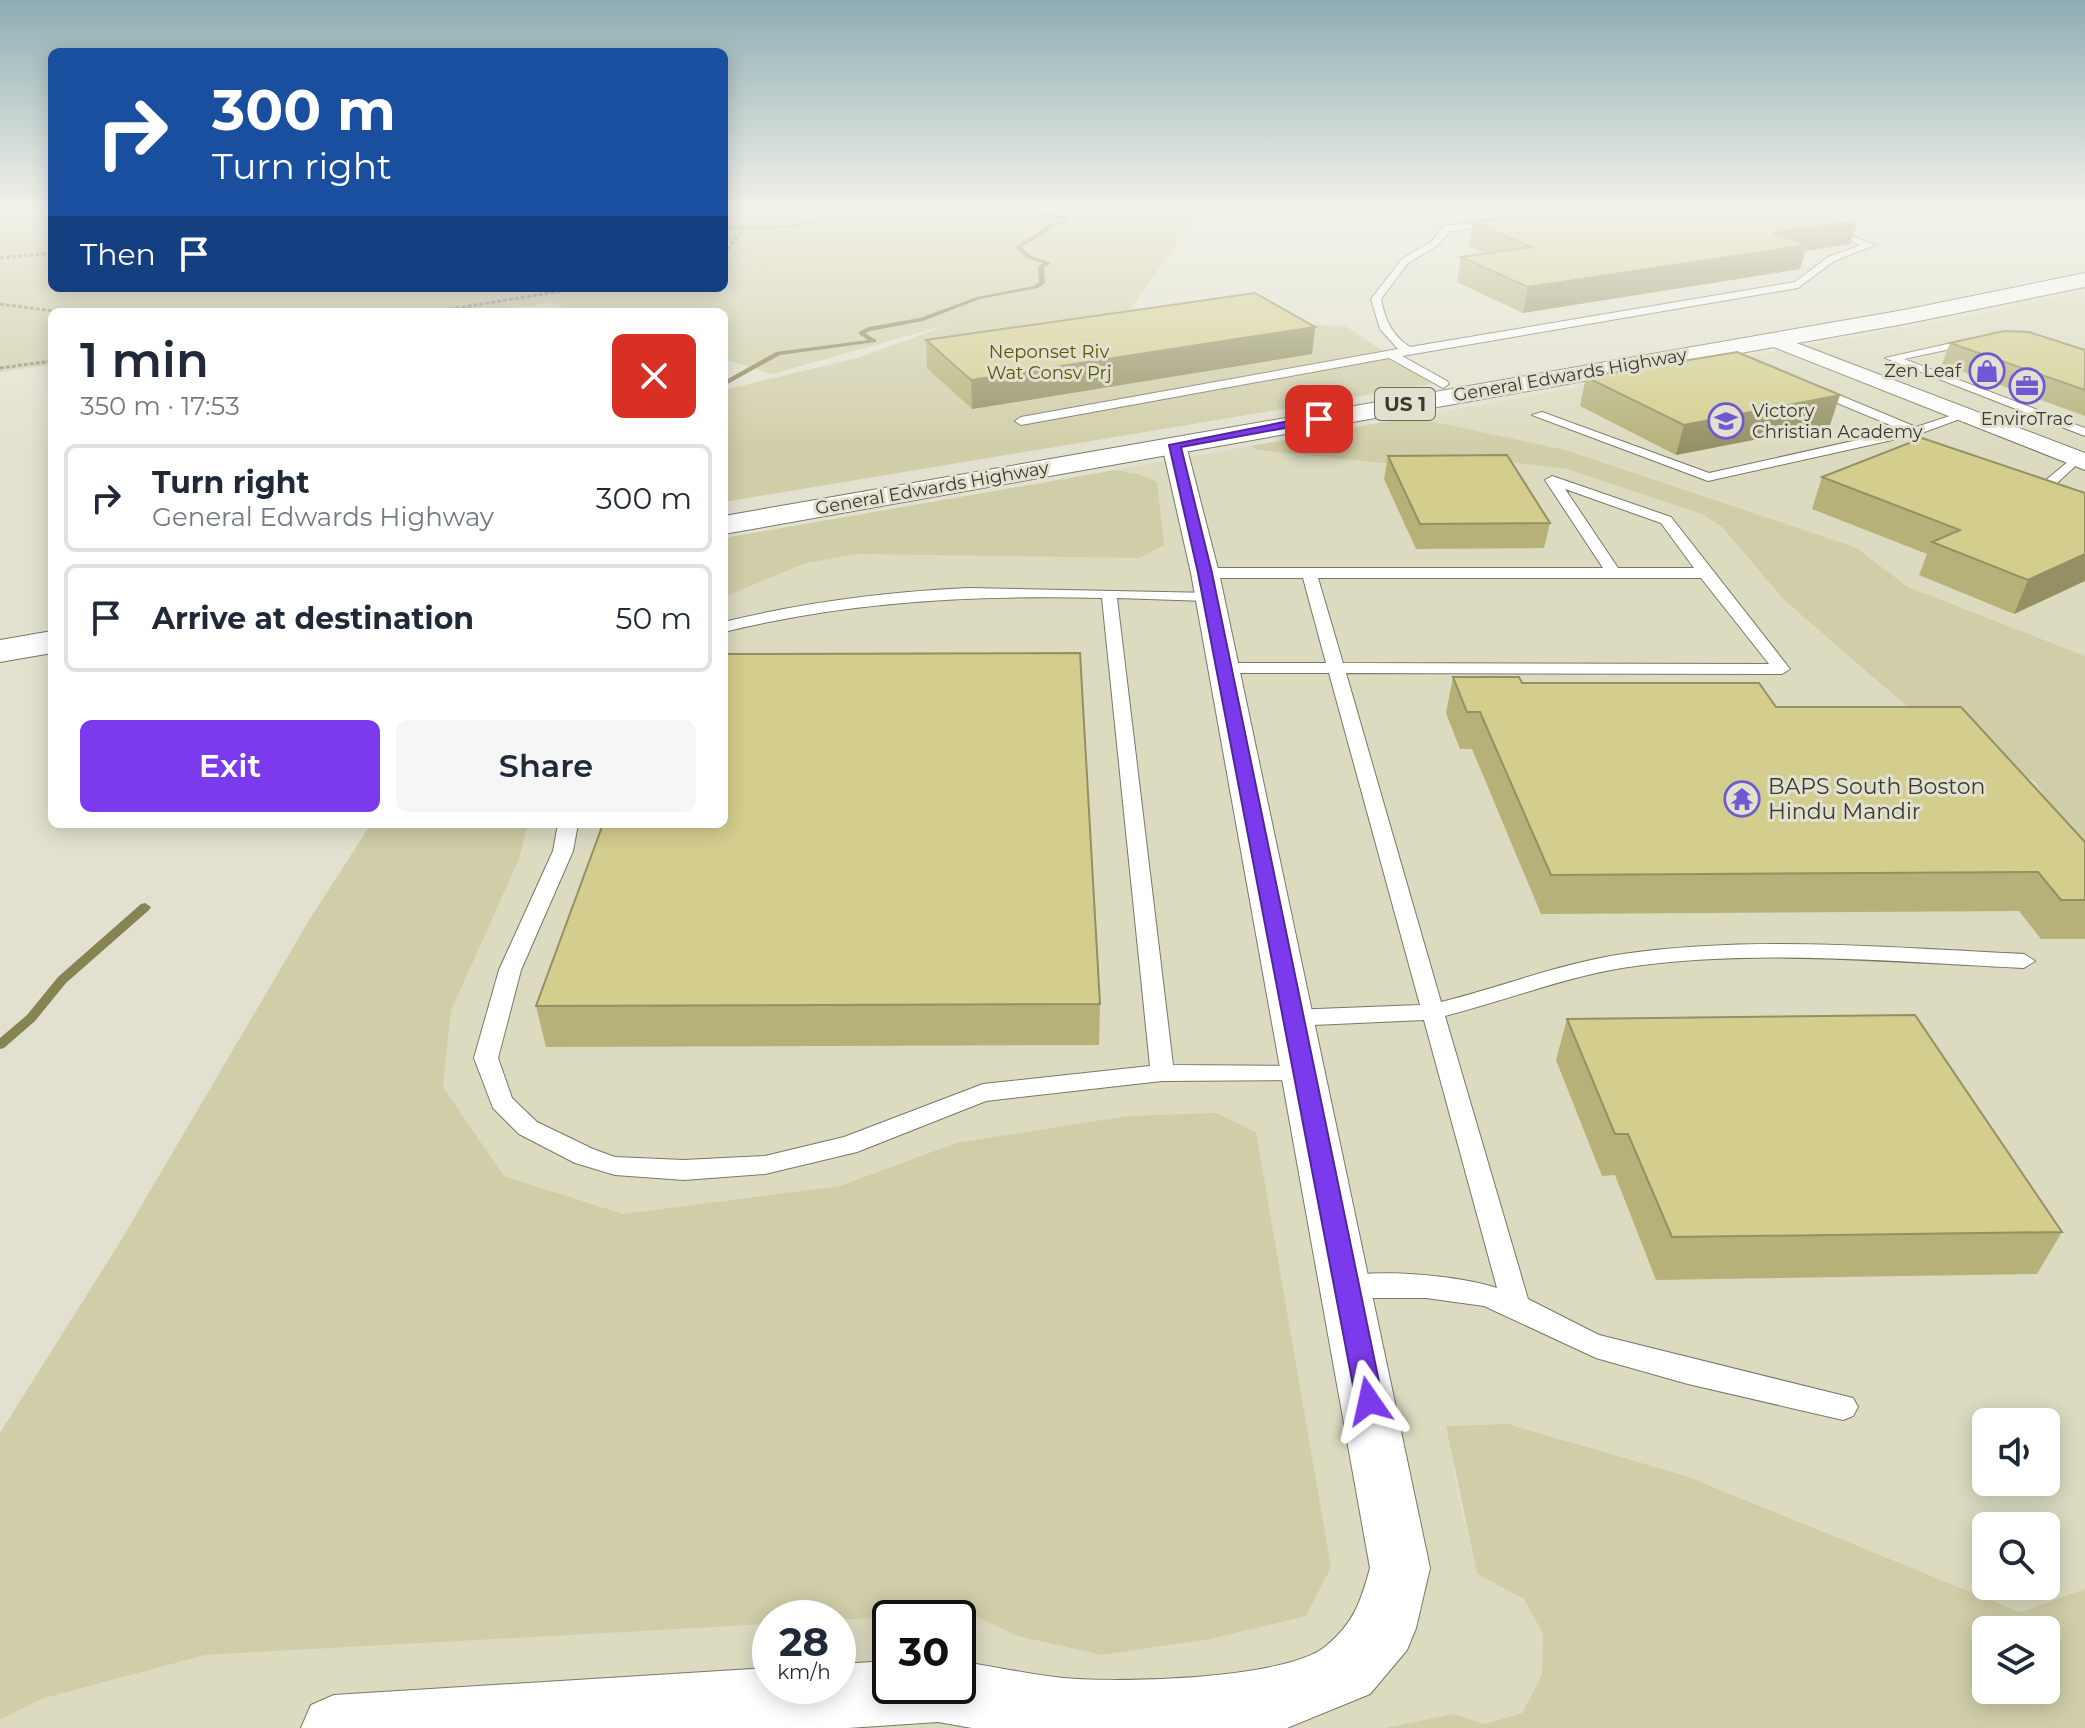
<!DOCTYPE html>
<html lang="en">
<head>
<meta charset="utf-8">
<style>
	:root { --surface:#fff; --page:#f6f6f7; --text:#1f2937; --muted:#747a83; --line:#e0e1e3; --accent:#7c3aed }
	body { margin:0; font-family:Montserrat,sans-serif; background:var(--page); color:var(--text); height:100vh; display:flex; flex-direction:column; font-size:30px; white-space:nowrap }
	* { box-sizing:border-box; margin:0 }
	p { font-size:26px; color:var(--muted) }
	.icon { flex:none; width:44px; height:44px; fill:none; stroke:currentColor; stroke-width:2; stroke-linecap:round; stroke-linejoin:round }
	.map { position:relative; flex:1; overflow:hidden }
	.side { position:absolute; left:48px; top:308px; width:680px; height:520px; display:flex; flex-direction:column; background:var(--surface); border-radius:12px; box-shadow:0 4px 20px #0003 }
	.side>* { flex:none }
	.top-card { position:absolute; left:48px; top:48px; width:680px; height:244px; border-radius:12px; box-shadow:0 4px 20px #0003; background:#1a4fa0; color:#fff; overflow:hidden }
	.fabs { position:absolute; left:1972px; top:1408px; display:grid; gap:16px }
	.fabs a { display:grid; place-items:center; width:88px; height:88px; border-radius:12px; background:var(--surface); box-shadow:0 4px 20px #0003; font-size:40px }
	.speed { position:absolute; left:752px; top:1600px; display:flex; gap:16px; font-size:40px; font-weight:700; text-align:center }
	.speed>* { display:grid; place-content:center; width:104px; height:104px; border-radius:50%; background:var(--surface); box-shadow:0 4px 20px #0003; line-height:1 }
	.speed small { font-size:20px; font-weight:400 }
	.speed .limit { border:4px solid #111; border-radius:12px; background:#fff; color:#111 }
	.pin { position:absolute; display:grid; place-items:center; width:68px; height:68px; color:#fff; margin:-34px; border-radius:16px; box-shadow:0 4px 12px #0006 }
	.me { position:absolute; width:88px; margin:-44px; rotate:349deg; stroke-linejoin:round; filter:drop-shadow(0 0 6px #0008) }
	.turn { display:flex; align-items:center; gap:28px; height:168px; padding:0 32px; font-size:36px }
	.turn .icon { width:104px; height:104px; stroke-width:2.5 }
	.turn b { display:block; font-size:56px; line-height:68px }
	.then { display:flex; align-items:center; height:76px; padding:0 32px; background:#0003; gap:16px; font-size:30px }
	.round { display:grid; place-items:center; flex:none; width:84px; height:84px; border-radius:12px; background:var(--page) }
	.summary { display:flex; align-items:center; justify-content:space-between; height:136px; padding:0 32px }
	h1 { font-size:48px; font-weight:600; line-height:60px }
	.button { display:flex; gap:16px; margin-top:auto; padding:16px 32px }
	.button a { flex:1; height:92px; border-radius:12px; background:var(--accent); color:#fff; font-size:32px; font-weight:600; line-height:92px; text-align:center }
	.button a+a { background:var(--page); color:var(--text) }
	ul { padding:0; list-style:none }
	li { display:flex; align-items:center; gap:24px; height:108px; margin:0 16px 12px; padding:0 16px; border:4px solid var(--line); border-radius:12px }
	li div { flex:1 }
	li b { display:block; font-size:30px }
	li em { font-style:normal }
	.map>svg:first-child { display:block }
	.built { fill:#dcdbc0; fill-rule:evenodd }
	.green { fill:#d0cea8; fill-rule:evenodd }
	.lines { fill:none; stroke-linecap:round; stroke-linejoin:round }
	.stream { fill:#878454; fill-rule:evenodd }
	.service-casing { stroke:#787867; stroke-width:2 }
	.minor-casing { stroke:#787867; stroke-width:2 }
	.primary-casing { stroke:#787867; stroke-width:2 }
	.path { stroke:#8b8a7e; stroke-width:3; stroke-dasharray:4 2; stroke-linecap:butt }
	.service { fill:#fff; fill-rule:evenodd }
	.minor { fill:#fff; fill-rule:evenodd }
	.primary { fill:#fff; fill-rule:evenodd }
	.wall { fill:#b5b179 }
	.shaded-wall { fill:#949063 }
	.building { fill:#d3ce8d; stroke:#949063; stroke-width:2 }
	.route { fill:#7c3aed; stroke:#51269a; stroke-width:2 }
	.labels { text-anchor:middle; stroke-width:6; stroke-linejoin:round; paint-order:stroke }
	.far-park-label { font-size:18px; fill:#5c5606; stroke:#e2e1cf }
	.far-poi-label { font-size:18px; fill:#3a3a32; stroke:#e2e1cf; text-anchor:end }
	.far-street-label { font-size:18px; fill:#3a3a32; stroke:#e2e1cf }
	.shield { fill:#e2e1cf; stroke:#6c6c61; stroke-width:2 }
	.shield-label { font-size:20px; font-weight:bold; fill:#3a3a32 }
	.poi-label { font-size:22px; fill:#3a3a32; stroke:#e2e1cf; text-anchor:start }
</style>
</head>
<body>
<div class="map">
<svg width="2085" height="1728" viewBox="0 0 2085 1728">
	<rect width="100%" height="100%" fill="#e2e1cf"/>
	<path class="built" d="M2085,291V656L1908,587L1855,547L1565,450L1412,417L1954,319Z
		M1251,446L1257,450L1380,463L1509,462L1567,469L1702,514L1722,527L1784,600L1911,710L2035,782L2085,852V1589L2020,1612L1686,1476L1508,1424L1447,1426L1458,1494L1477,1574L1524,1599L1543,1634L1542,1675L1522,1713L1485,1724L1453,1714L1384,1728H0V1720L41,1699L205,1655L770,1624V1686H838V1620L969,1613L1017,1636L1102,1655L1211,1639L1306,1615L956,1143L840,1186L623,1214L504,1176L443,1087L451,1011L519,859L528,824H724V597L806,563L858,554H962L1139,474L1115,470ZM1986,1422H2046V1482H1986ZM1986,1526H2046V1586H1986ZM890,1618H958V1686H890Z"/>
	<path class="green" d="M0,209H52V288H724V209H1068L1051,242L1071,209H1201L1124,318L1345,326L1433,384L724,502V390L857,358L954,323L772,374L724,359V312H575L552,303L477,312H52V365L0,372Z
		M1412,417L1565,450L1855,547L1908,587L2085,656V852L2035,782L1911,710L1784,600L1722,527L1702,514L1567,469L1509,462L1380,463L1257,450L1251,446Z
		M1115,470L1139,474L1157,482L1164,545L1140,558L858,554L806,563L724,597V538Z
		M371,824H528L519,859L451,1011L443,1087L504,1176L623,1214L840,1186L956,1143L1128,1116L1216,1113L1256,1132L1331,1567L1306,1616L1211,1639L1102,1655L1017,1636L969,1613L838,1620L770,1618V1624L205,1655L41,1699L0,1720V1433L120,1242L311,917Z
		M1508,1424L1686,1476L2020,1612L2085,1589V1728H1385L1453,1714L1485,1724L1522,1713L1542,1675L1543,1634L1524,1599L1477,1574L1446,1426ZM2046,1630V1690H1986V1630Z"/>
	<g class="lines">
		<path class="stream" d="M1030,209L1069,218L1067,223L1049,228V231L1021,247L1031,256L1051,263L1044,268L1045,283L1038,288L980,299L923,321L870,331L865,333L876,340V342L780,355L724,386V381L776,352L868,340L859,334V332L868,327L920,318L977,297L1034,286L1039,282L1038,267L1043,263L1027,258L1015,247L1044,229V226L1063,221V219L1029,213Z
			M145,903L151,907L149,910L66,983L35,1021L4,1048L0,1049V1038L27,1015L58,977L141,904Z"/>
		<defs>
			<path id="service" d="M1500,220L1503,225L1450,231L1437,246L1408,263L1381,299C1385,320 1392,335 1410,347L1795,282L1828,257L1861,245L1824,232L1827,227L1875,245L1834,261L1798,288L1402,356L1447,381L1449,384L1443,388L1389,358L1021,425L1015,421L1021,417L1398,349L1380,329L1371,299L1402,259L1431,242L1444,226Z
				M1974,338L1980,341L1978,343L1904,359L2085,428V436L1885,358Z
				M1815,385L1916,427L1962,412L1968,416L1919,434L1708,481L1532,415L1542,412L1709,473L1902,430L1811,392L1809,389Z
				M2076,455L2083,459L2056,484L2085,498V507L2040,485Z
				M1552,476L1671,517L1790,669L1782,674L1346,673L1441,1002C1502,987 1561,963 1623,954C1756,935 1891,948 2024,954L2035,961L2024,968C1891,962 1754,948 1622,968C1562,978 1504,1001 1445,1016L1528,1299L1599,1335L1853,1398L1858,1407L1853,1416L1843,1420L1688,1384L1596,1358L1484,1306L1426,1298H1347L1337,1295L1333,1287L1337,1279C1374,1267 1460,1276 1497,1288L1424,1020L1291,1026L1283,1023L1280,1018L1283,1013L1291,1010L1420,1005L1329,673H1222L1214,668L1222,663H1326L1303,578H1205L1197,573L1205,568H1603L1545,480ZM1565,489L1661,523L1694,568H1618ZM1318,578H1701L1769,664L1343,663Z
				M968,588L1212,593L1215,596L1207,601L1117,598L1173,1065L1303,1066L1311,1068L1315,1074L1311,1080L1162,1081L986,1101L857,1152L765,1174L684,1180L615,1175L575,1163L519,1134L493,1108L474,1058L499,970L553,851L558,824H578L573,851L521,970L498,1058L512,1098L537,1122L593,1149L615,1157L684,1160L765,1156L844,1137L983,1084L1150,1066L1102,598C973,595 849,601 724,632V622C805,602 885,592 968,588Z"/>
			<path id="minor" d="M1773,334L2085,453V470L1766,344L1762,340L1766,336Z
				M1174,438L1186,445L1219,573L1430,1568L1416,1628L1407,1650L1370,1694L1287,1728H972L938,1722L848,1728H301L311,1705L334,1695L770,1668V1686H838V1664L890,1661V1686H958V1661C990,1666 1023,1673 1055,1677C1109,1684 1286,1680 1326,1646C1354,1623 1361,1601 1370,1568L1191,573L1162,445Z"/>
			<path id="primary" d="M2085,273V287L1904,324L724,534V516L1904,310Z
				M52,631V653L0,662V640Z"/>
		</defs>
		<use href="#service" class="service-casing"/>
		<use href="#minor" class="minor-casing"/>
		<use href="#primary" class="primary-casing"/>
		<path class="path" d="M724,227L743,228
			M724,254L744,228L794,226L873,209
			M0,258L52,253
			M0,304L61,312
			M432,312L580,288
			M0,368L52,361"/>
		<use href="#service" class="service"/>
		<use href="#minor" class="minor"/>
		<use href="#primary" class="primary"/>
	</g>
	<path class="wall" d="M1473,222L1850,244L1805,251L1800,269L1523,313L1457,282L1461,257L1486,254L1469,246Z
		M1315,327L1312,354L972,409L927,368L926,340Z
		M1950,343L2085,350V416L1942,364Z
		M1586,377L1830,425L1676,455L1580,406Z
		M1388,456L1550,523L1544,548L1416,549L1384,479Z
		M1822,477L2085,493L2014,614L1919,575L1927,554L1812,509Z
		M1453,677L1776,707L2085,842V939H2041L2019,911L1541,914L1472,749H1460L1446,713Z
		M1100,1004L1099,1045L546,1047L536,1006Z
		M1567,1019L2062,1232L2037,1274L1656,1280L1615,1175L1602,1176L1556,1060Z"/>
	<path class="shaded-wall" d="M1858,221L1850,244L1805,251L1800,269L1523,313L1528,287L1773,233Z
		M1315,327L1312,354L972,409L971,380Z
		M1840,395L1830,425L1676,455L1684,425Z
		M2085,554V581L2014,614L2028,580Z"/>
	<path class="building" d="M1573,209H1824L1858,221L1773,233L1807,245L1528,287L1461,257L1532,247L1473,222Z
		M1255,293L1315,327L971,380L926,340Z
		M2004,331L2029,332L2085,350V390L1950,343Z
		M1737,352L1840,395L1684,425L1586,377Z
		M1922,438L2085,493V554L2028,580L1932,542L1960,530L1822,477Z
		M1507,455L1550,523L1420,524L1388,456Z
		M1080,653L1100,1004L536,1006L603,824H724V654Z
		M1453,677H1519L1522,683H1759L1776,707H1961L2085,842V900H2061L2038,872L1551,875L1480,712H1467Z
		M1915,1015L2062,1232L1672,1237L1628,1134H1615L1567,1019Z"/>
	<linearGradient id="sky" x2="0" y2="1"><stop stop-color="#8eadb3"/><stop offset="0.46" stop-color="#f2f2e9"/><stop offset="1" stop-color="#f2f2e9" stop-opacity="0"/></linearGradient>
	<rect width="2085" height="451" fill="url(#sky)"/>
	<path class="route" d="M1319,415L1323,421L1181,447L1212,573L1383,1401L1379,1409L1369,1412L1360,1409L1356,1401L1198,573L1169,445Z"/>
	<defs>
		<symbol id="shop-ring" viewBox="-11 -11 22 22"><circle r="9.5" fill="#e2e1cf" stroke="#6f58d2" stroke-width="1.5"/><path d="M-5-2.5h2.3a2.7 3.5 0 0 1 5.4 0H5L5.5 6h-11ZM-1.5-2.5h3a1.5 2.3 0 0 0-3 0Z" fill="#6f58d2"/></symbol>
		<symbol id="office-ring" viewBox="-11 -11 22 22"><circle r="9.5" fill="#e2e1cf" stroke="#6f58d2" stroke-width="1.5"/><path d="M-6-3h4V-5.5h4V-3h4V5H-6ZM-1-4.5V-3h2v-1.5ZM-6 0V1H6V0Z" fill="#6f58d2"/></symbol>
		<symbol id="school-ring" viewBox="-11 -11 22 22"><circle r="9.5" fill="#e2e1cf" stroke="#6f58d2" stroke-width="1.5"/><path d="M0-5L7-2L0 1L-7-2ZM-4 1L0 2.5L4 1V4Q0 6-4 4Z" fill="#6f58d2"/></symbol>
		<symbol id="temple-ring" viewBox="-11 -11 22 22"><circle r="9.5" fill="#e2e1cf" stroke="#6f58d2" stroke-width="1.5"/><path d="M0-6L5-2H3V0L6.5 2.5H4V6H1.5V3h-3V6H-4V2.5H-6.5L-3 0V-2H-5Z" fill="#6f58d2"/></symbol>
	</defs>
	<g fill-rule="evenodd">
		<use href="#shop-ring" x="1967" y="351" width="40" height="40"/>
		<use href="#office-ring" x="2007" y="366" width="40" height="40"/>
		<use href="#school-ring" x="1706" y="401" width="40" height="40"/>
		<use href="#temple-ring" x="1722" y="779" width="40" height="40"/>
	</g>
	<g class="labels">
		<g class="far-park-label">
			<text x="1049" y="358">Neponset Riv<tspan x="1049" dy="21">Wat Consv Prj</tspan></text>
		</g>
		<g class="far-poi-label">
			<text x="1961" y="377">Zen Leaf</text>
			<text x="1752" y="417" text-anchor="start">Victory<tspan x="1752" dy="21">Christian Academy</tspan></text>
			<text x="2027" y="425" text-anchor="middle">EnviroTrac</text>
		</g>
		<g class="far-street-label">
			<text transform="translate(1570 375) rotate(-10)" y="6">General Edwards Highway</text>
			<text transform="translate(932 488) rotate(-10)" y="6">General Edwards Highway</text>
		</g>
		<rect class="shield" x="1375" y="388" width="60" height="32" rx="6"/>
		<g class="shield-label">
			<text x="1405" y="411">US 1</text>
		</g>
		<g class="poi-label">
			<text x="1768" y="794">BAPS South Boston<tspan x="1768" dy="25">Hindu Mandir</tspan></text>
		</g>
	</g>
</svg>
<div class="fabs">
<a><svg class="icon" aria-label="sound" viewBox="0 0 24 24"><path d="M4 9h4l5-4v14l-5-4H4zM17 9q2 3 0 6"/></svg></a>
<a><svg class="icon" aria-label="search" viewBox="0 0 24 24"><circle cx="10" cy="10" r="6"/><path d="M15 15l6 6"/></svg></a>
<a><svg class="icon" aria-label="layers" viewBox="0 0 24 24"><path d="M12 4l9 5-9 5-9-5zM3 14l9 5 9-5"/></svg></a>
</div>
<div class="speed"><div>28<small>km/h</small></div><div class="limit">30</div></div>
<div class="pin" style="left:1319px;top:419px;background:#d93025"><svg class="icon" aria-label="arrive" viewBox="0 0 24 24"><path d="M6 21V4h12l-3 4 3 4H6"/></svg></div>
<svg class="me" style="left:1369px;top:1401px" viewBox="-20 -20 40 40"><path d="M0-17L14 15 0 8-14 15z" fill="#7c3aed" stroke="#fff" stroke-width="4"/></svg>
<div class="top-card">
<div class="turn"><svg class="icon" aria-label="right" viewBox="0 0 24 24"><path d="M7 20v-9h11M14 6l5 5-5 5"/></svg><div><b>300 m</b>Turn right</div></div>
<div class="then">Then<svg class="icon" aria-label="arrive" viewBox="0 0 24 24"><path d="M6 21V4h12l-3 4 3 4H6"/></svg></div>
</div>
<section class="side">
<div class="summary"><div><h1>1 min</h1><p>350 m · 17:53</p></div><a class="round" style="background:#d93025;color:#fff"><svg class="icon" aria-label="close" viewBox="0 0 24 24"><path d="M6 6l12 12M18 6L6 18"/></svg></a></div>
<ul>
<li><svg class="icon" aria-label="right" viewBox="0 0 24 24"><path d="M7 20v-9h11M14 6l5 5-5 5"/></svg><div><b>Turn right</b><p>General Edwards Highway</p></div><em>300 m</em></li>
<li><svg class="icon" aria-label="arrive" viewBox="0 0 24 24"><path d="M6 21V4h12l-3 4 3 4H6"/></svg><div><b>Arrive at destination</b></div><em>50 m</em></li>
</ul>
<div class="button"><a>Exit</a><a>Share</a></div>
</section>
</div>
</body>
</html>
